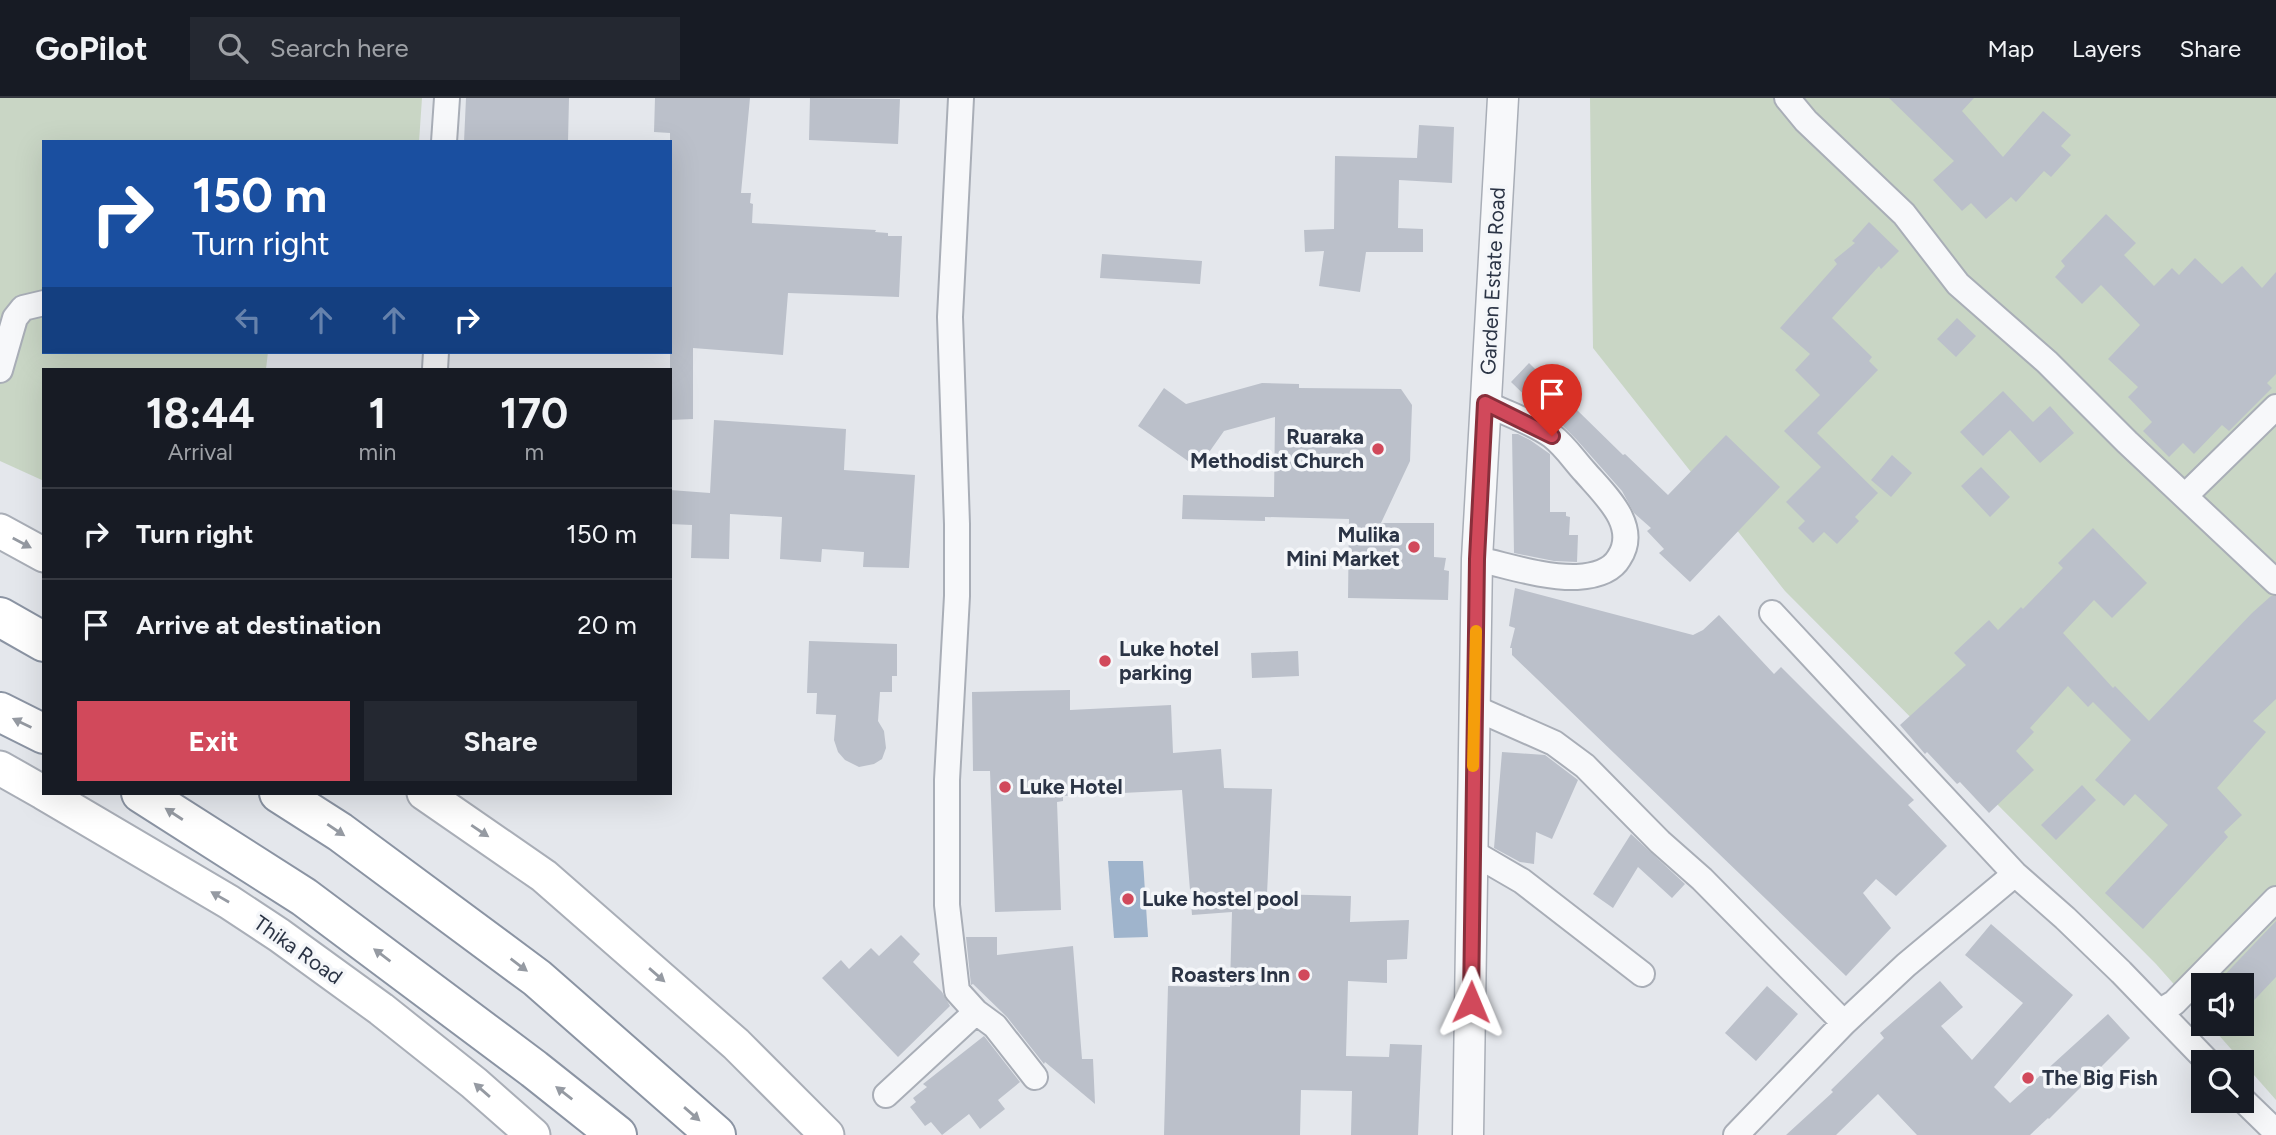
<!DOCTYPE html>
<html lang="en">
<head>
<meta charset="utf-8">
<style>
	:root { --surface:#171b24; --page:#242831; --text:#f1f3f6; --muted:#9ea1a6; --line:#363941; --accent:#d1495b }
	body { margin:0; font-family:Figtree,sans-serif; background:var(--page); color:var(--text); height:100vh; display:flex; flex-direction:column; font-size:26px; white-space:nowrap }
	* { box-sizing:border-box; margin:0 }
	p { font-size:23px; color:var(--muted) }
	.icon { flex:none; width:38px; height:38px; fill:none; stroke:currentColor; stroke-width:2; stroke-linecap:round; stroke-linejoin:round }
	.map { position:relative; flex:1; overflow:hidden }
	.details { position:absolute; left:42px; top:270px; width:630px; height:427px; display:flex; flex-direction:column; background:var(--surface); border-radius:0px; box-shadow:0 7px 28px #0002 }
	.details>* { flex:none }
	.banner { position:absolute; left:42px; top:42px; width:630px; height:214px; border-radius:0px; box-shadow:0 7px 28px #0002; background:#1a4fa0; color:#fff; overflow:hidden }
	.buttons { position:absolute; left:2191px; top:875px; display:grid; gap:14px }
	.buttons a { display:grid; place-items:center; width:63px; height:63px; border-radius:0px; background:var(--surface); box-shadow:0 7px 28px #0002; font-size:35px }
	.pin { position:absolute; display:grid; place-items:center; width:60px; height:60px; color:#fff; margin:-72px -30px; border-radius:50% 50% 50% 0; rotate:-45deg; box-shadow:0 0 7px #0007 }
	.pin .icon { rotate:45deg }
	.me { position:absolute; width:77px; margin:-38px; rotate:1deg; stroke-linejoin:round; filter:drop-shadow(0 0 5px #0008) }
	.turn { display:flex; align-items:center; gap:24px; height:147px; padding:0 35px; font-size:32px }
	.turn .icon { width:91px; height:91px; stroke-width:2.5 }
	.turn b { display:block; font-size:49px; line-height:60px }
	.lanes { display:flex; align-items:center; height:66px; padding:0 35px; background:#0003; justify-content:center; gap:35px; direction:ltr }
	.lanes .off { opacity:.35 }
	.eta { display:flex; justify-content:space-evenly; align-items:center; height:119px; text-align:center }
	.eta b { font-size:42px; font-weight:700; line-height:49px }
	.primary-button { display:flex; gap:14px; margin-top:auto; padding:14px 35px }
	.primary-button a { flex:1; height:80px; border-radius:0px; background:var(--accent); color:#fff; font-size:28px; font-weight:700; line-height:80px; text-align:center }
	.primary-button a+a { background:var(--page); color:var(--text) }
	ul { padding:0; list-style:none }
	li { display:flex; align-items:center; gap:21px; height:91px; padding:0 35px; border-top:2px solid var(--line) }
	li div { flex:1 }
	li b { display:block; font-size:26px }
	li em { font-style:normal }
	header { display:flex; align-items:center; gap:42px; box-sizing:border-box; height:98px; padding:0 35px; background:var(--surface); border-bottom:2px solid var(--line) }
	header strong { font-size:33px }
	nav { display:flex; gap:38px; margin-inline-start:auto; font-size:24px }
	.search { width:490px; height:63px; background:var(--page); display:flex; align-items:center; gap:18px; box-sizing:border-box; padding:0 24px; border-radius:0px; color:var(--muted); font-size:26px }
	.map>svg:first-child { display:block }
	.green { fill:#c9d6c5 }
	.water { fill:#9fb4cc }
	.building { fill:#bbc0ca }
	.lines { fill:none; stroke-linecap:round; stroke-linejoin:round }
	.minor-casing { stroke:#a9aeb7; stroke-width:28 }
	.tertiary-casing { stroke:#a9aeb7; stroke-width:33 }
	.secondary-casing { stroke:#a9aeb7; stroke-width:37 }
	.trunk-casing { stroke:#8b94a3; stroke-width:42 }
	.minor { stroke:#f7f8fa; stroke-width:24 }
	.tertiary { stroke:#f7f8fa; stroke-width:30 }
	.secondary { stroke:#fff; stroke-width:33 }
	.trunk { stroke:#fff; stroke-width:38 }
	.oneway { fill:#959aa2 }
	.route-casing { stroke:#882f3b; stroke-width:18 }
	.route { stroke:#d1495b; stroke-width:12 }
	.slow { stroke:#f59e0b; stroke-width:12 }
	.poi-dot { fill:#d1495b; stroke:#f4f6f9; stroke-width:2.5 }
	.labels { text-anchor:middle; stroke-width:7; stroke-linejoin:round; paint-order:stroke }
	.street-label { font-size:21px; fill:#2b3445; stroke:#f4f6f9 }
	.poi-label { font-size:21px; font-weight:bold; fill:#2b3445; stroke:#f4f6f9; text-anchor:start }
</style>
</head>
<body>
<header>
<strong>GoPilot</strong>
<div class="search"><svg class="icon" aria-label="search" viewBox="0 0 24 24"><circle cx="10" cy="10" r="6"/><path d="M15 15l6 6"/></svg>Search here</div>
<nav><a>Map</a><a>Layers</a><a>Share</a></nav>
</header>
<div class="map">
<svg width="2276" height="1037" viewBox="0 0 2276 1037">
	<rect width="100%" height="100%" fill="#e4e7ec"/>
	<path class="green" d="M0,0H422L419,44H44V254H268L266,271H44V383L0,363Z
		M1590,0H2276V1002L2209,926H2242V887H2203V919L2156,866L1785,493L1593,250Z"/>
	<path class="water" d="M1108,763H1143L1148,839L1114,840Z"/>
	<path class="building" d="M466,0H569L568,44H464Z
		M655,0H750L741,95H751L750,105L753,106L752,125L876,132L875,134L888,135V138H902L899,199L788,195L783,257L693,250V321L670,322V35L654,34Z
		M810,0L900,1L898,46L809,42Z
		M1889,0H1974L1962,13L2003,59L2043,13L2071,37L2061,48L2071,57L2051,79L2044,73L2016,104L2011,99L1986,121L1971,105L1962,113L1933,82L1954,63Z
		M1419,27L1454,29L1452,85L1399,82L1398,130L1423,131V154H1366L1360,194L1319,188L1324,153L1305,154L1304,132L1334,131L1335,58L1417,60Z
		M2106,116L2136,145L2124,157L2154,188L2172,170L2179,177L2195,160L2222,186L2242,168L2262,190L2276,174V276L2267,285L2272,290L2229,333L2222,327L2194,356L2183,345L2169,359L2143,333L2152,324L2128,299L2138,289L2108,261L2140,227L2101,187L2082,206L2055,179L2065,168L2061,163Z
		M1869,124L1899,153L1881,171L1879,168L1832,220L1872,259L1869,263L1878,272L1817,335L1878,395L1855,419L1859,423L1837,446L1824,434L1813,445L1798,430L1805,423L1786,404L1821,369L1784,333L1820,297L1795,272L1810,256L1780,230L1837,166L1834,162L1855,145L1852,143Z
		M1102,156L1202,163L1200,186L1100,180Z
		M1957,220L1976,238L1956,259L1937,241Z
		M1529,265L1623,357L1625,356L1668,397L1726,337L1780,389L1690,484L1659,455L1664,451L1647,433L1651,430L1634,415L1622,393L1576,341L1562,327L1543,315L1511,284Z
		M1262,285L1299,286V290L1401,291L1412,307L1410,363L1381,425H1434V459L1446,460L1444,472L1449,473L1448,502L1348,500L1349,421L1265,419V423L1182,421L1183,397L1274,399L1275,319L1224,333L1198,370L1138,328L1164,290L1186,306Z
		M2003,293L2033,324L2050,308L2074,335L2040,365L2010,332L1983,358L1960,334Z
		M714,322L846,331L844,372L915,377L909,470L863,469L864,454L822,451L821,464L780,461L782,419L730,416L729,461L691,460L692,427L670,426V392L710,395Z
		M1512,336H1518L1530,342L1550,356V414H1566V418L1570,419L1569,437H1578L1577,464L1554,463L1514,455Z
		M1892,357L1912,375L1891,399L1871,382Z
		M1981,369L2010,399L1990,419L1961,388Z
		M2093,430L2147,485L2112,520L2094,502L2063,535L2113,590L2115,588L2149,623L2252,515L2271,498H2276V601L2253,623L2266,634L2217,690L2242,717L2224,734L2228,739L2143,831L2105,795L2168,727L2135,696L2124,708L2095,682L2131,642L2093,604L2088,609L2068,588L2030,630L2034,634L2016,653L2034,672L1989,715L1960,684L1957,686L1927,654L1925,656L1900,627L1966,567L1954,555L1989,522L1998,532L2021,509L2023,511L2063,470L2058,465Z
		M1515,490L1693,537L1703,532L1719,517L1774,576L1781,569L1914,702L1908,707L1947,748L1896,798L1876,781L1863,795L1891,830L1846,878L1512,557V550H1510L1515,530L1509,528Z
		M809,543L897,546V578H892V594H880L878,623L884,633L886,650L882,661L874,666L859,669L845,662L838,654L834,642L836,617L816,616L817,595H807Z
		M1298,553L1299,578L1252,580L1251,555Z
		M1070,592V612L1171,607L1173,655L1221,651L1224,690L1272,691L1267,796L1351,798L1350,824L1409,822L1407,861L1387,862V885L1348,883L1346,958L1389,959L1390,946L1422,947L1418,1037H1351L1352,993L1301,992L1300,1037H1164L1168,888L1230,889L1232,814L1192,817L1182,692L1063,698V703L1057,704L1061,812L995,814L990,673H973L972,594Z
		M1502,654L1545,657L1578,682L1552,741L1536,734L1534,766L1520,764L1494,750Z
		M2082,687L2096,702L2056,742L2041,727Z
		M1631,736L1685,786L1672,800L1638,769L1613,810L1593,796Z
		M2276,823V879L2242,915V887H2215Z
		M1991,826L2073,897L1994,989L2010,1005L2108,916L2130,940L2049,1021L2048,1020L2030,1037H1917L1878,996L1836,1037H1786L1833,994L1831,992L1884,940L1880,935L1940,883L1963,909L1941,928L1972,962L2023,905L1965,857Z
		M901,837L920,856L913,864L942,894L950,908L898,959L822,880L841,862L849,871L871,850L879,858Z
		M966,839H997V857L1073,848L1082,961H1093L1095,1006L1045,964L1044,966L1007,919L973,886L971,887Z
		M1767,888L1798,916L1756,963L1725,935Z
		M984,938L1020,984L998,1002L1005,1011L980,1031L969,1016L942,1037L931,1024L925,1028L910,1009L916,1004L913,1000L927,989L923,986Z"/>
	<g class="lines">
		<defs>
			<path id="minor" d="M961,0L950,219L957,426V498L947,682V807L957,893L976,914L995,928L1035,979
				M1787,0L1806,23L1904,116L1958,186L2047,264L2127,344L2276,484
				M444,44L447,0
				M435,271L436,254
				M0,272L15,220L23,210L44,205
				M2186,397L2276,309
				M1477,461C1509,468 1544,480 1577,479C1593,478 1611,474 1619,460C1640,428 1605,397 1585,374C1574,362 1565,348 1552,338C1533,324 1507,316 1485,305
				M1772,515L2015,776L2065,820L2121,874L2208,964
				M1475,610L1554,645L1585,668L1660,744L1702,781L1844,925
				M1472,754L1522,783L1642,876
				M2160,913L2174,905L2276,801
				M886,997L976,914
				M2242,1001L2276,1034
				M1736,1037L1844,925L1906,867L2015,776"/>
			<path id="tertiary" d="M1468,1037L1477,461L1503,0"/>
			<path id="secondary" d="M0,433L44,457
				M0,670L44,695
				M44,695L229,804L279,837L381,911L474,985L533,1037
				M424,695L544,778L736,946L827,1037"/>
			<path id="trunk" d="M0,519L44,544
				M0,614L44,636
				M141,695L304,799L534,971L617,1037
				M279,695L340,734L537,880L716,1037"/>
		</defs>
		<use href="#minor" class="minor-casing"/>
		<use href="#tertiary" class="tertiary-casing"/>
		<use href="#secondary" class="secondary-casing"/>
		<use href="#trunk" class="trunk-casing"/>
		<use href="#minor" class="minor"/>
		<use href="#tertiary" class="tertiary"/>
		<use href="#secondary" class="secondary"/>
		<use href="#trunk" class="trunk"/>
	</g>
	<defs><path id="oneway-solid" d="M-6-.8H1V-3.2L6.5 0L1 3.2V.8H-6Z" transform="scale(1.75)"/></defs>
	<g class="oneway">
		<use href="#oneway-solid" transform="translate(22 445) rotate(28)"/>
		<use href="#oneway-solid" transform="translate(22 625) rotate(-154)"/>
		<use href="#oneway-solid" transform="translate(174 716) rotate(-147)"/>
		<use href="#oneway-solid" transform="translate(336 732) rotate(34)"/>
		<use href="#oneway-solid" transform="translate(480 733) rotate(34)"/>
		<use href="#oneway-solid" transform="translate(220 799) rotate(-150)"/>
		<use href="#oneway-solid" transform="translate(382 857) rotate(-143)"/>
		<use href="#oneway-solid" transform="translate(519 867) rotate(37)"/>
		<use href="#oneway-solid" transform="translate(657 877) rotate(41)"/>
		<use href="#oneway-solid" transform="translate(482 992) rotate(-139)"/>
		<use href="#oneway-solid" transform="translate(564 995) rotate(-142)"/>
		<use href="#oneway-solid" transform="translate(692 1016) rotate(41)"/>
	</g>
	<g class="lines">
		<defs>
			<path id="route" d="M1471,904L1477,461L1485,305L1552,338"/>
		</defs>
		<use href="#route" class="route-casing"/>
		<use href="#route" class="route"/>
		<path class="slow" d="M1473,668L1476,533"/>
	</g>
	<g class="poi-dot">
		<circle cx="1378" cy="351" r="7"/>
		<circle cx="1414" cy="449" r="7"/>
		<circle cx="1105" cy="563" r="7"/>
		<circle cx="1005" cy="689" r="7"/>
		<circle cx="1128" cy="801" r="7"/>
		<circle cx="1304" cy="877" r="7"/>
		<circle cx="2028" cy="980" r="7"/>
	</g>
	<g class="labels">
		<g class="street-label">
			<text transform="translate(1493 183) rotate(-87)" y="7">Garden Estate Road</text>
			<text transform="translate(298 852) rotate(35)" y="7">Thika Road</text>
		</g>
		<g class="poi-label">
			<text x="1364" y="346" text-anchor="end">Ruaraka<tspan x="1364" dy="24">Methodist Church</tspan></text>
			<text x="1400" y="444" text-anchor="end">Mulika<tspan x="1400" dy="24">Mini Market</tspan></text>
			<text x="1119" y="558">Luke hotel<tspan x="1119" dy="24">parking</tspan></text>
			<text x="1019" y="696">Luke Hotel</text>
			<text x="1142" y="808">Luke hostel pool</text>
			<text x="1290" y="884" text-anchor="end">Roasters Inn</text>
			<text x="2042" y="987">The Big Fish</text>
		</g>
	</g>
</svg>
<div class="buttons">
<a><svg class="icon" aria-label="sound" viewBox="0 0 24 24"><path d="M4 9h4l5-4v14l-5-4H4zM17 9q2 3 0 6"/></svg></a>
<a><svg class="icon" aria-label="search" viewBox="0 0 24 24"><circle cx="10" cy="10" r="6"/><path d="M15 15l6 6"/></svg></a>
</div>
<div class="pin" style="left:1552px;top:338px;background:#d93025"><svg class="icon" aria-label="arrive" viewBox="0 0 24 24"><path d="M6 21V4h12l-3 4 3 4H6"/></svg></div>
<svg class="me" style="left:1471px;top:904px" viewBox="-20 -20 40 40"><path d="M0-17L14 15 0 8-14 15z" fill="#d1495b" stroke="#fff" stroke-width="4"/></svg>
<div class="banner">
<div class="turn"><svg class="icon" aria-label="right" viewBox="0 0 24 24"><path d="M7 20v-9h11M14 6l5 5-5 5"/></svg><div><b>150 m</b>Turn right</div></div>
<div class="lanes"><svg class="icon off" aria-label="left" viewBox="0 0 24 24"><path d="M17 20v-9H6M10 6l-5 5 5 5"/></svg><svg class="icon off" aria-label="ahead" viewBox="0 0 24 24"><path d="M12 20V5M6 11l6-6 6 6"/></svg><svg class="icon off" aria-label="ahead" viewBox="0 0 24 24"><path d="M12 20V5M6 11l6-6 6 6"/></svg><svg class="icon" aria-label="right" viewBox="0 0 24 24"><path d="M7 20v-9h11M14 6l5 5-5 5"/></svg></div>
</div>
<section class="details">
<div class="eta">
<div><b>18:44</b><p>Arrival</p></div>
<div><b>1</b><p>min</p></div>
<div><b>170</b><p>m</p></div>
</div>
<ul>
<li><svg class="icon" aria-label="right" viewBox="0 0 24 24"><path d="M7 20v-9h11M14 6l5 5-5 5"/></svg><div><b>Turn right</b></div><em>150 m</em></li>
<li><svg class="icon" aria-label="arrive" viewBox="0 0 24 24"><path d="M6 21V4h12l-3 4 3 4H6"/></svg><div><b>Arrive at destination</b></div><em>20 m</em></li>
</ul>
<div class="primary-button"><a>Exit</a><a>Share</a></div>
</section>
</div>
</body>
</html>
